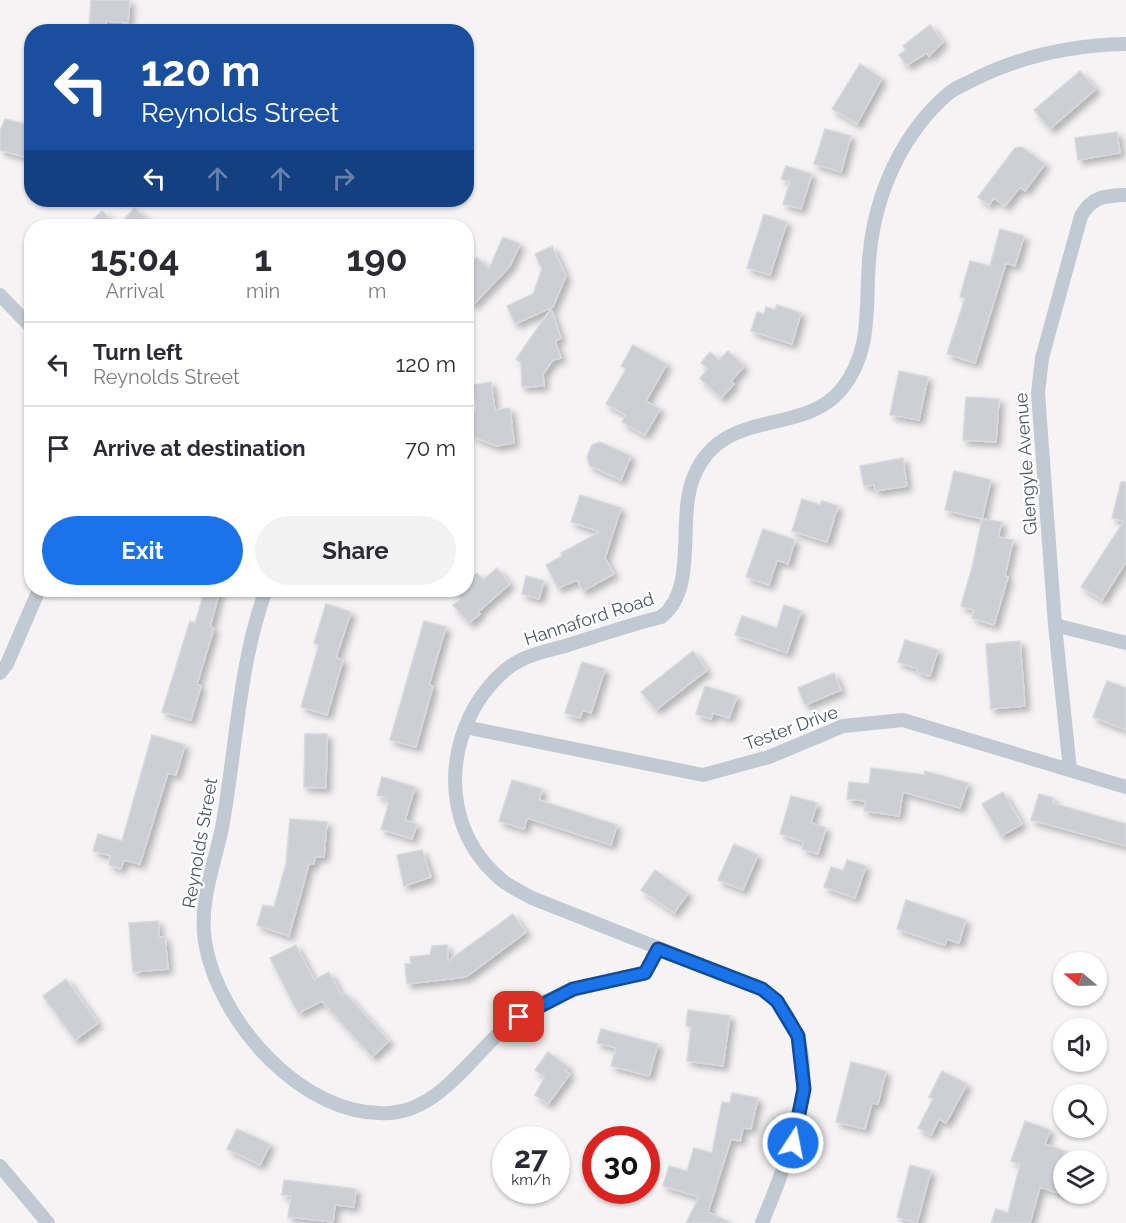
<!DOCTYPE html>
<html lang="en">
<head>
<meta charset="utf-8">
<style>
	:root { --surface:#fff; --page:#f2f2f3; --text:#2b2b33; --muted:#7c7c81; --line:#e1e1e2; --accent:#1a73e8 }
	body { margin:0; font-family:Raleway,sans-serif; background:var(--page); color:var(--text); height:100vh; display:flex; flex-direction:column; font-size:22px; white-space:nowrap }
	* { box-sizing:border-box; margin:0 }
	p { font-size:20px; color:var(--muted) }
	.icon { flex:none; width:33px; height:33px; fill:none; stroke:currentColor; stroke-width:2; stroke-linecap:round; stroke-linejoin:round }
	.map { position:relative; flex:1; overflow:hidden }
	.side { position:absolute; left:24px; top:219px; width:450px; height:378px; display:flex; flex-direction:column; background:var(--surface); border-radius:24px; box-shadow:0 2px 4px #0004 }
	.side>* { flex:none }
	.guide { position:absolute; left:24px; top:24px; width:450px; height:183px; border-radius:24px; box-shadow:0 2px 4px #0004; background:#1a4fa0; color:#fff; overflow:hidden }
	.needle { width:39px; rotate:289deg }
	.tools { position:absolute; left:1053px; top:952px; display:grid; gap:12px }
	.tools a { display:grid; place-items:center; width:54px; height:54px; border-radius:50%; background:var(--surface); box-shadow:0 2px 4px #0004; font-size:30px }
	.speed { position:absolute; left:492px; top:1126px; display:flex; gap:12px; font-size:30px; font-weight:700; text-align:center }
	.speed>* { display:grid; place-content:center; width:78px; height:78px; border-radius:50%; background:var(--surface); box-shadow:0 2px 4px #0004; line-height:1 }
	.speed small { font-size:15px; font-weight:400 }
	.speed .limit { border:9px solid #d22; background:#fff; color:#111 }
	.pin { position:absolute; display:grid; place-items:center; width:51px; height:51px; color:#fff; margin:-26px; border-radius:12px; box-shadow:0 3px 9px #0006 }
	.me { position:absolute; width:66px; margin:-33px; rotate:11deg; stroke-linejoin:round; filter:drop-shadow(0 0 4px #0008) }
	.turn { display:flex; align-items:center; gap:21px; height:126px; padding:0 18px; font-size:27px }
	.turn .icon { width:78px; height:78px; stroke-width:2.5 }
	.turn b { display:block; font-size:42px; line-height:51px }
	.lanes { display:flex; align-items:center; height:57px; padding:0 18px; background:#0003; justify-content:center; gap:30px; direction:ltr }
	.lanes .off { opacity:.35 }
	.eta { display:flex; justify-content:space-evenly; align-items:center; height:102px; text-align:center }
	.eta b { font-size:36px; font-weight:700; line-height:42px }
	.button { display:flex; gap:12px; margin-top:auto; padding:12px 18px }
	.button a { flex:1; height:69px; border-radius:36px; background:var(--accent); color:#fff; font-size:24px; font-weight:700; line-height:69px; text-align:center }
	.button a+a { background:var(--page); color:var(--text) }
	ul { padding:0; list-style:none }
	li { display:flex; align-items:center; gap:18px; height:84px; padding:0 18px; border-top:2px solid var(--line) }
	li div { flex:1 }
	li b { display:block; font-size:22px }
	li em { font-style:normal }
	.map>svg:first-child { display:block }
	.building { fill:#cdcfd5; stroke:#d7d9de; stroke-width:1.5; filter:url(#shadow) }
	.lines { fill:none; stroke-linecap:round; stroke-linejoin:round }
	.street { stroke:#c1cad2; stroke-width:14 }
	.route-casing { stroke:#114b97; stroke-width:15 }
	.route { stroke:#1a73e8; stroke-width:10 }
	.labels { text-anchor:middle; stroke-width:4.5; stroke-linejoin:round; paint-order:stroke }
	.street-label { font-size:18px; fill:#4a5661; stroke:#fff }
</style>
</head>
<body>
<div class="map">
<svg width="1126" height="1223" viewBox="0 0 1126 1223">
	<defs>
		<filter id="shadow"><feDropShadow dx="4.5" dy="4.5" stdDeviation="3" flood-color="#0004"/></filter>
	</defs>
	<rect width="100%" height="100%" fill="#f5f3f3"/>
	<path class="building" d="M91,0H130L128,23L106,21V31L89,29Z
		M930,25L943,42L929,56L927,53L907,65L899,55L906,50L903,46Z
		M860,64L882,78L857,124L832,109Z
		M1080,71L1096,89L1050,129L1034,110Z
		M5,119L29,125L26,136L32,137V159L0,150V131Z
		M825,129L851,136L841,172L814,164Z
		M1117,132L1120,153L1078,160L1075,138Z
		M1022,147L1045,164L1025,191L1020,187L1005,206L994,198L989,205L978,197L1015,148Z
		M786,166L812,174L801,209L783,204L790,182L781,179Z
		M135,208L153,226H86L102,211L117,226Z
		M764,214L787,222L770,275L747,268Z
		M1000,229L1024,236L1015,266L1006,263L975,363L947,354L965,298L960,297L970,261L990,266Z
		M503,237L520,244L510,266L473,305L466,298V269L477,257L489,269Z
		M552,246L566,276L553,307L515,324L507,306L533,294L542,269L535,254Z
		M777,305L801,313L792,344L751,331L757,312L764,314L766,307L775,310Z
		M551,309L561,338L555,341L561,358L553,360L543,374L544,386L522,387L521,362L516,359Z
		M633,345L667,364L646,401L660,409L645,435L622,422L626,415L606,404L626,369L621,366Z
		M728,351L744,366L731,381L734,384L721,398L700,378L708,369L701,363L710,352L719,360Z
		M899,371L928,377L919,420L890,415Z
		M491,382L495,410L510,408L514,443L496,446L472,436L474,432L468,430L476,409L473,385Z
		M966,397L999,399L996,442L963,440Z
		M600,442L631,456L621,480L590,466L587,457L592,445Z
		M903,458L907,486L875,491L874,485L864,486L860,466Z
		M954,471L991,480L982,519L945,510Z
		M1121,482H1126V562L1102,600L1081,587L1124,521L1112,518Z
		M580,495L621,508L605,558L614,574L583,591L577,580L558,588L546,565L562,556L561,553L600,532L571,522Z
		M802,499L820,505L822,501L838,506L827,542L792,531Z
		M982,519L1002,522L998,537L1013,540L1005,576L1008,577L994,625L972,618L974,610L961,606L973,564Z
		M763,529L795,540L788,564L777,560L769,585L746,577Z
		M497,568L510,584L478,612L480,614L469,623L453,605L461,599L453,590H466V582L477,573L483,580Z
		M526,576L544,581L539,599L522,594Z
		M205,590H220L210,627L214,628L197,684L201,686L191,720L162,712L190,621L195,623Z
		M326,604L351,612L336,658L343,660L327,715L301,707L319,645L314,643Z
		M784,605L801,611L787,653L735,635L742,616L777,628Z
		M424,621L446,627L429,685L433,686L416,747L390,740Z
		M905,640L938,650L930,676L917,672L918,669L898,662Z
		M1020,641L1025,706L991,709L986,644Z
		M693,651L707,670L656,710L641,692Z
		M582,662L605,669L591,713L583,710L580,718L565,713Z
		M834,673L841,690L805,705L798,688Z
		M1107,681L1126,688V730L1093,717Z
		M705,686L737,696L729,718L713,713L711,719L696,714Z
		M305,734H327L326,788L304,787Z
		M152,735L185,745L176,775L168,773L140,864L124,860L121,869L109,865L111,856L93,851L98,834L122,841Z
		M871,768L924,775L925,771L968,783L960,808L903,792L899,816L864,811L866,801L847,799L849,782L869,784Z
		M382,777L415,787L405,820L417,824L412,839L381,829L389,803L386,802L387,798L377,795Z
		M512,780L542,789L539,800L617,825L611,845L527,818L524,829L499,821Z
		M1003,792L1022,824L1001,836L982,804Z
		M1039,794L1053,798L1052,803L1126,824V846L1031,820Z
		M791,796L817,803L811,823L826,828L818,854L802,849L804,842L780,834Z
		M290,819L327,822L324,857H315L314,864H309L289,936L257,925L263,905L274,907L286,864Z
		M734,844L758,855L743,890L718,880Z
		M422,850L431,877L404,886L397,855Z
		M847,860L866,866L855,898L824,887L831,867L843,871Z
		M655,870L688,893L674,913L641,890Z
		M906,900L966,920L959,943L947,939L945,945L897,929Z
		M513,914L526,932L466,977L407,984L405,964H411L410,957L430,955L432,946L447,945L448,961Z
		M158,921L159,937H165L168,969L133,972L129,923Z
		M296,945L314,980L329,972L342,996L345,993L389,1041L372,1057L322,1001L298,1013L270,958Z
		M66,979L98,1023L75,1040L43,996Z
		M688,1010L730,1016L723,1066L687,1061L691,1027L686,1026Z
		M601,1029L658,1044L649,1076L611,1066L616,1048L597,1043Z
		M548,1052L568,1067L565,1071L570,1074L548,1104L535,1095L545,1077L535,1070Z
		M851,1062L886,1071L878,1104L872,1103L865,1129L836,1122Z
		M942,1071L967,1084L946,1123L939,1119L931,1135L918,1128L933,1099L929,1097Z
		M732,1093L758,1098L751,1129L743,1128L740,1141L731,1139L708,1212L731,1223H686L699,1197L663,1186L669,1166L687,1171L694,1148L712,1153L722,1102L730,1103Z
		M1025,1121L1050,1130L1045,1144L1065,1151L1062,1160L1064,1195L1040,1187L1030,1223H991L996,1209L1008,1213L1020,1164L1011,1161Z
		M237,1129L270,1144L260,1165L227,1149Z
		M910,1165L931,1171L917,1223L897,1217Z
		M284,1180L356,1189L354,1207L335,1205L333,1222L288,1217L291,1196L282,1195Z"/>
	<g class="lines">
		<path class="street" d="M0,295L32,328
			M266,590C239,662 236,751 222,828C214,866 199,902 205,942C218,1021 303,1119 390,1113C445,1109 476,1047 518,1017C556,990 600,983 645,973L658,949
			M1055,625L1126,643
			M0,673L7,664L39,590
			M465,727L703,775L769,757L843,726L903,720L1126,787
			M1070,770L1055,625L1038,393L1042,358L1081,216C1092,196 1105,196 1126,195
			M0,1166L48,1223
			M762,1223C790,1152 839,1047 762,989L532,898C523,893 513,888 504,882C452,840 443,774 470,716C480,695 500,670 521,660C534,653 551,650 565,646C597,636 629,625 661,617C699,589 676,518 694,476C723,406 801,437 841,390C875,349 864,300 870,251C876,192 903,132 949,93C957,87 968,83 977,78C1024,55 1074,45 1126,44"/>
	</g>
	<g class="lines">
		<defs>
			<path id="route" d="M519,1017L573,989L645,973L658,949L762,989L777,1001L798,1036L804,1089L793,1143"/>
		</defs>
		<use href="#route" class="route-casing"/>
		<use href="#route" class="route"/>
	</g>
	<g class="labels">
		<g class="street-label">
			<text transform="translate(1026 464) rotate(-94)" y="6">Glengyle Avenue</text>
			<text transform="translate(589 619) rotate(-18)" y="6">Hannaford Road</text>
			<text transform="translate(791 728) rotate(-20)" y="6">Tester Drive</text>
			<text transform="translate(200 843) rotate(-80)" y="6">Reynolds Street</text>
		</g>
	</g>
</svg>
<div class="tools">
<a><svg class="needle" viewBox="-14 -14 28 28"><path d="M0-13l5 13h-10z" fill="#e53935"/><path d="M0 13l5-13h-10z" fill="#7c7c81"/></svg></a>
<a><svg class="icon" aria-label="sound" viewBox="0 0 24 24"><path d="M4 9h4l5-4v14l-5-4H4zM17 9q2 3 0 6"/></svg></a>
<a><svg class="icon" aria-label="search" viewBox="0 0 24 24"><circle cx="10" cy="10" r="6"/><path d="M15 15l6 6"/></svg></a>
<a><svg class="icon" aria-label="layers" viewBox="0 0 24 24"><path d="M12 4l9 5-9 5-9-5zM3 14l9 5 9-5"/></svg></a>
</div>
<div class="speed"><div>27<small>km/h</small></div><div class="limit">30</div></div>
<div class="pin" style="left:519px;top:1017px;background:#d93025"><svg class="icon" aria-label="arrive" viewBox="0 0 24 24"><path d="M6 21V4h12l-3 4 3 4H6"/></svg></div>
<svg class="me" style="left:793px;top:1143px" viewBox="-20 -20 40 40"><circle r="17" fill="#1a73e8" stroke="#fff" stroke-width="3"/><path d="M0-11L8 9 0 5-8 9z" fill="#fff"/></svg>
<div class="guide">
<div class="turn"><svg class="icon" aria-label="left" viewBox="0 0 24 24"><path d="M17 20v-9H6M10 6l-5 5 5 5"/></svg><div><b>120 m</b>Reynolds Street</div></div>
<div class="lanes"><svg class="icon" aria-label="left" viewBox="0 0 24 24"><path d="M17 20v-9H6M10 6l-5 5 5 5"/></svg><svg class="icon off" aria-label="ahead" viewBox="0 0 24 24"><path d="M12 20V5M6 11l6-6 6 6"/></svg><svg class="icon off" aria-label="ahead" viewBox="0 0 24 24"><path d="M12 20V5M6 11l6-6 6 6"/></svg><svg class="icon off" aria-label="right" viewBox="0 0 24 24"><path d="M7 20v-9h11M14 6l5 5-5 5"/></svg></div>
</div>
<section class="side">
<div class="eta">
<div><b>15:04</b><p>Arrival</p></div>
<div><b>1</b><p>min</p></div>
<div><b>190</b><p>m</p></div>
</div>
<ul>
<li><svg class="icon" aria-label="left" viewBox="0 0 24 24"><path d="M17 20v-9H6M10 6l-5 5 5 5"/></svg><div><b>Turn left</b><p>Reynolds Street</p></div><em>120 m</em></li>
<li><svg class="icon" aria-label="arrive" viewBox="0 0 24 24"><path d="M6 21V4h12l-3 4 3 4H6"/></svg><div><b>Arrive at destination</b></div><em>70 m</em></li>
</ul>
<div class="button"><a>Exit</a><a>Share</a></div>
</section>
</div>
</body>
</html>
